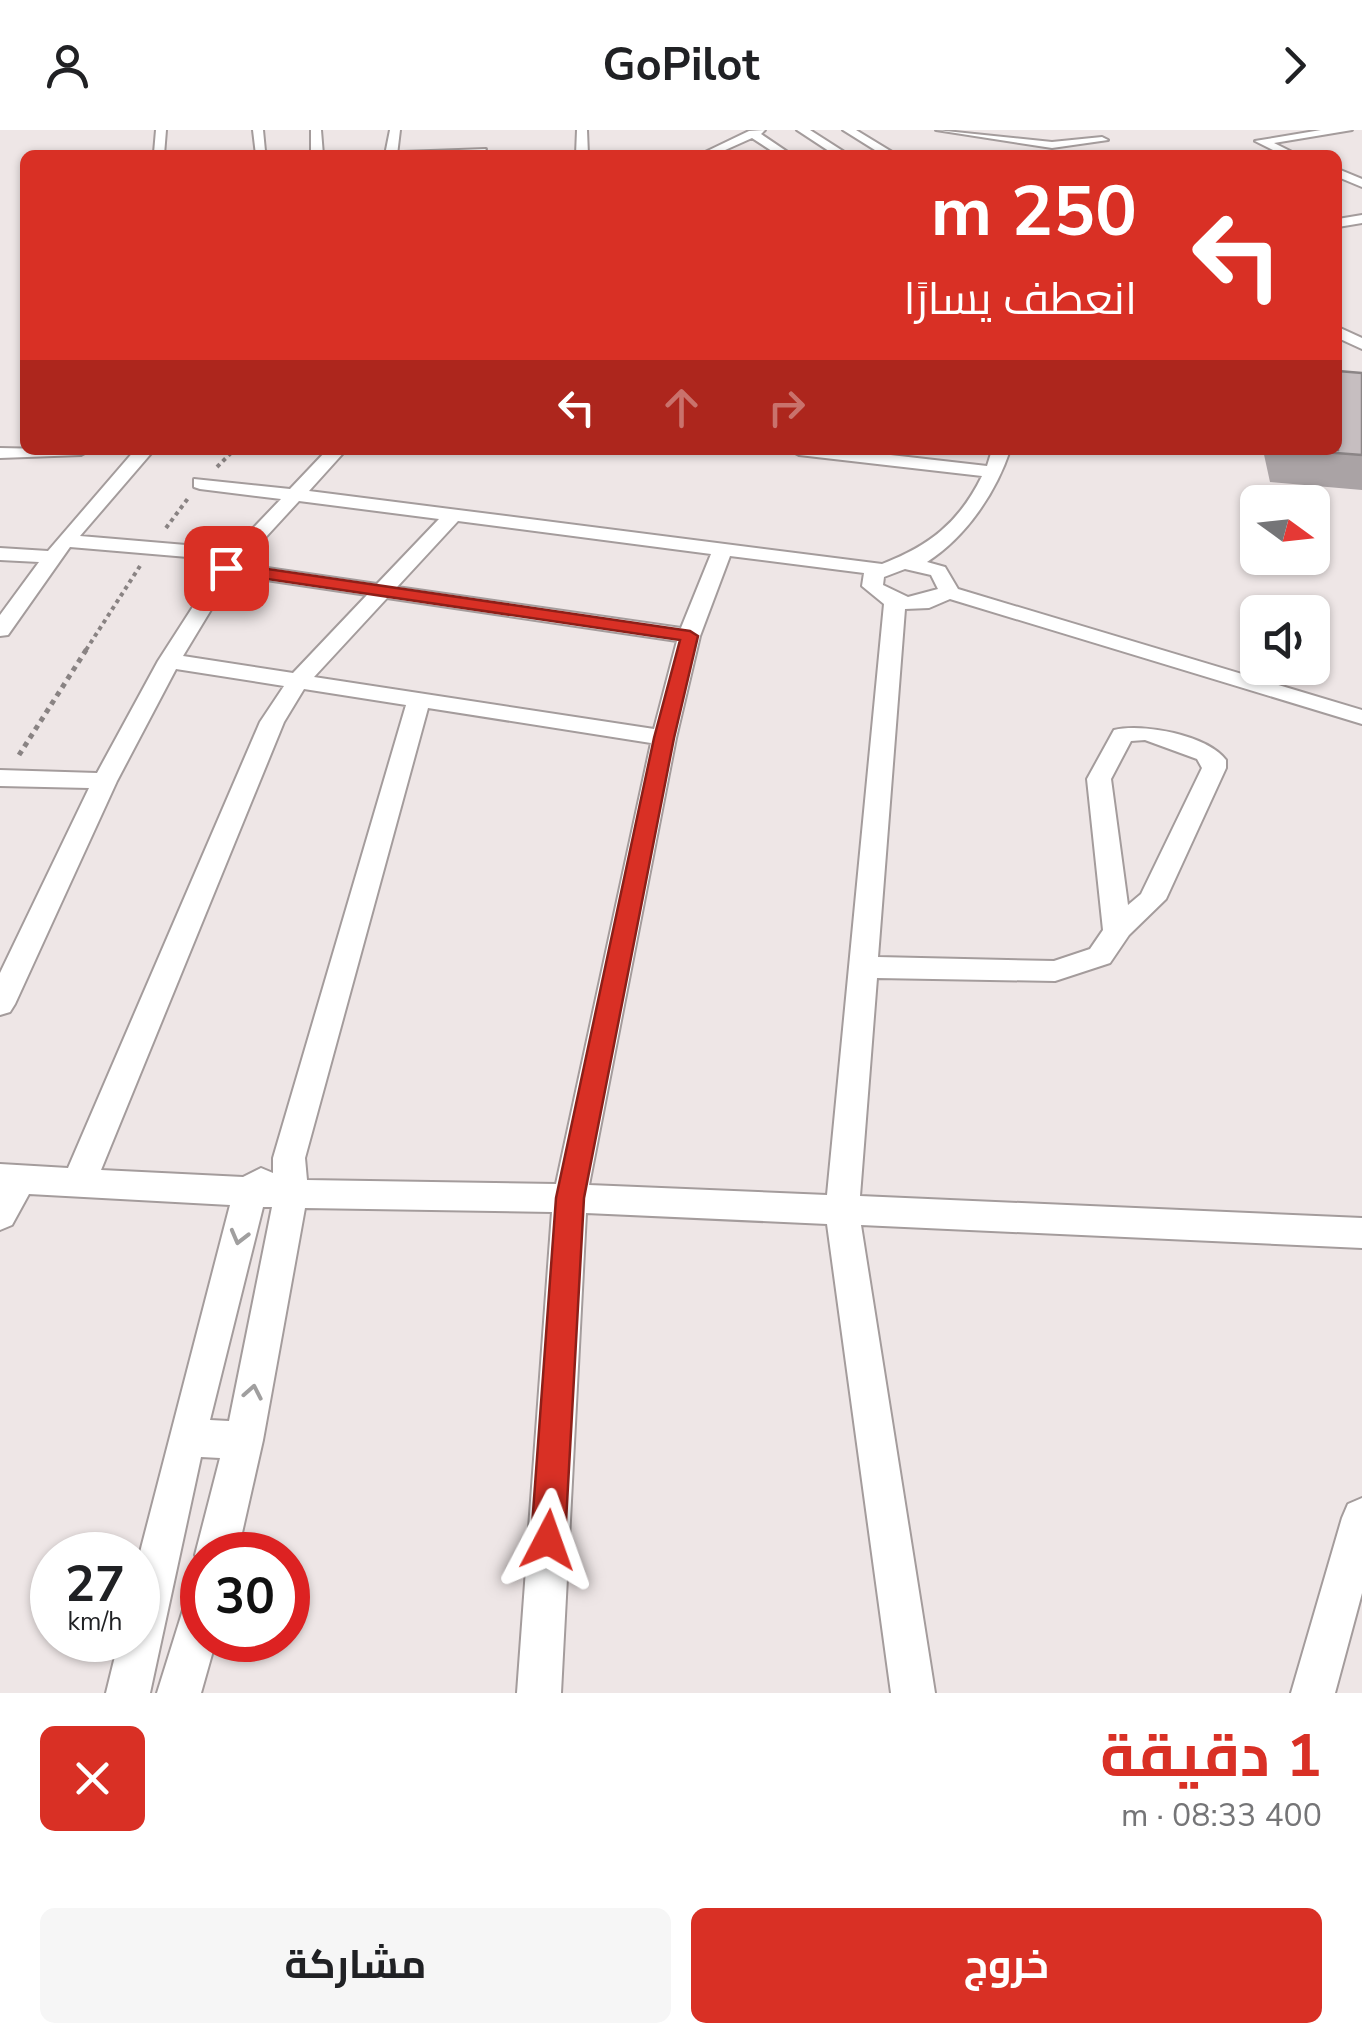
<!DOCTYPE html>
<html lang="ar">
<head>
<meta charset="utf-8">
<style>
	:root { --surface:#fff; --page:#f6f6f6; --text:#202124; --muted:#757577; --accent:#d93025 }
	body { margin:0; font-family:"Nunito Sans",Cairo,sans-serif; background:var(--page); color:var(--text); direction:rtl; height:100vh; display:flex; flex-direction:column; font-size:38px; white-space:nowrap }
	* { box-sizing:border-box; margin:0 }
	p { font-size:32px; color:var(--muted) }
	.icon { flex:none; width:55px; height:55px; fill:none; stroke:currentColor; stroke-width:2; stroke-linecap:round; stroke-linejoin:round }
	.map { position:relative; height:1563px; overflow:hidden; direction:ltr }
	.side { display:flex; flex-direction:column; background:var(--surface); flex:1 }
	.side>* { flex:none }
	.banner { position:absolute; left:20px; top:20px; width:1322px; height:305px; border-radius:15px; box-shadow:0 2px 8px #0004; direction:rtl; background:#d93025; color:#fff; overflow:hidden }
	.needle { width:65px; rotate:105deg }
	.tools { position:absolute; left:1240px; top:355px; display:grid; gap:20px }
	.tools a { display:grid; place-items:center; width:90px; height:90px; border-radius:15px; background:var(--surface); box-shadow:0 2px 8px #0004; font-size:50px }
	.speed { position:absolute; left:30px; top:1402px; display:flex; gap:20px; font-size:50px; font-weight:700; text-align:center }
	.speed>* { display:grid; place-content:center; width:130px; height:130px; border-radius:50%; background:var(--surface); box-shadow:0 2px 8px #0004; line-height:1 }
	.speed small { font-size:25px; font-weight:400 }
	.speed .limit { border:15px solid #d22; background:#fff; color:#111 }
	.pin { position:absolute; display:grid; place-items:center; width:85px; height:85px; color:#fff; margin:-42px; border-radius:20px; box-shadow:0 5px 15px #0006 }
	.me { position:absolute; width:110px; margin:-55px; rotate:4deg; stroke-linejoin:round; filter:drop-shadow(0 0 8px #0008) }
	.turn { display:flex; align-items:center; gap:35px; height:210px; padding:0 40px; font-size:45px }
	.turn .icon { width:130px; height:130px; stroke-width:2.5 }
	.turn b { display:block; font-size:70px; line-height:85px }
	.lanes { display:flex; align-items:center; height:95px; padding:0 40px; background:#0003; justify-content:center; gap:50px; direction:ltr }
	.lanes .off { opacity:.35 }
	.round { display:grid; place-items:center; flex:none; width:105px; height:105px; border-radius:15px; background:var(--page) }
	.summary { display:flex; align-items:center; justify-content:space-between; height:170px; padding:0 40px }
	h1 { font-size:60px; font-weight:700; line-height:75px; color:var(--accent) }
	.button { display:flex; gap:20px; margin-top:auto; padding:20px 40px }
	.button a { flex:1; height:115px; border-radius:15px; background:var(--accent); color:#fff; font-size:40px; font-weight:700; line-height:115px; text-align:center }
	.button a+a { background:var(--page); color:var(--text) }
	header { display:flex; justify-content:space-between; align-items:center; height:130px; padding:0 40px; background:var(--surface); font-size:45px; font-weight:700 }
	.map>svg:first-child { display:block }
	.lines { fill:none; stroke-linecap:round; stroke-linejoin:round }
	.street-casing { stroke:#a49c9c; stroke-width:4 }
	.path-far1 { stroke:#898383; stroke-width:4; stroke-dasharray:4 4; stroke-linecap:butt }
	.path { stroke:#898383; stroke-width:5; stroke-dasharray:5 5; stroke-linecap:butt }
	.street { fill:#fff; fill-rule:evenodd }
	.wall { fill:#aaa3a5 }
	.building { fill:#c6bec0; stroke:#8b8586; stroke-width:2.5 }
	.oneway { stroke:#a09f9f }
	.route { fill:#d93025; stroke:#8d1f18; stroke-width:2.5 }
</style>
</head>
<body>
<header><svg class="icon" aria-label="forward" viewBox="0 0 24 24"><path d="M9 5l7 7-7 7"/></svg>GoPilot<svg class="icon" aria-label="person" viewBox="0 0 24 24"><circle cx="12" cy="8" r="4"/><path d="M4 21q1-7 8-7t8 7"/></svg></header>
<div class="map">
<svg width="1362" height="1563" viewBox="0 0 1362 1563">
	<rect width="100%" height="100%" fill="#eee6e6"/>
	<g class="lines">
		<defs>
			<path id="street" d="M156,0H166L164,25L154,23Z
				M253,0H263L265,21L274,25H256Z
				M311,0H321L323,25H311Z
				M390,0H400L397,25H385Z
				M577,0H587L588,25H576Z
				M765,0L761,4L792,25H778L752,8L714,25H699L749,1Z
				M797,0H810L849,25H835Z
				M843,0H856L897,25H883Z
				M936,0L1052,12L1102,7L1108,10L1052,18Z
				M1321,0H1352L1274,13L1298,25H1283L1255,11Z
				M486,19L482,24L397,25L403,22Z
				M1338,39L1362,49V57L1338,47Z
				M1362,85V93L1338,97V89Z
				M1338,197L1362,208V219L1338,208Z
				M0,318L90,320L81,325L0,328Z
				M135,320H154L80,406L233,419L281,369L200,359L194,357V349L290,359L327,320H346L309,361L882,434C929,416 959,393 982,346L799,325L790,320H847L987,336L992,320H1010C996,362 967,406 927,432L945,437L958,459L1362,580V594L950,469L929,478L905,479L878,827L1054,831L1090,819L1103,800L1087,649L1114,600C1143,593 1207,605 1226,630V638L1166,769L1129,805L1110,833L1055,851L877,848L860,1066L1362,1088V1118L861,1095L935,1563H891L827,1094L586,1083L561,1563H517L552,1082L305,1078L263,1310L237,1425H202V1440L195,1425L220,1328L201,1327L150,1563H106L119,1510H138V1430L230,1075L29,1064L12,1095L0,1100V1034L68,1038L260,592L284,556L176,539L117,651L15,874L10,882L0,885V843L89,658L0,656V640L97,643L158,531L223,430L70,417L8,505L0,506V485L39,432L0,430V418L48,421ZM299,371L439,389L377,454L241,434ZM458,391L711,424L681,498L397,457ZM730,426L864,443L862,456L884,474L827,1065L589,1055L676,608L700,506ZM905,439L931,445L938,459L908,467L883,455L884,447ZM232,445L367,465L293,543L183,526ZM387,468L677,511L654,599L314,547ZM304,559L406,575L273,1028V1043L261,1038L243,1047L101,1040L284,592ZM428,578L651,613L556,1054L307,1050L305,1028ZM1145,610L1197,629L1202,638L1141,764L1128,775L1111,649L1131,611ZM263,1077H272L229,1291L210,1290Z
				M1362,1368V1463L1335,1563H1291L1342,1388L1348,1374Z
				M202,1461V1510H216L201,1563H157L187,1467Z"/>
		</defs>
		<use href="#street" class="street-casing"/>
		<path class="path-far1" d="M217,337L234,320
			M166,398L189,367
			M86,520L140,436"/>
		<path class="path" d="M19,625L88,517"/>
		<use href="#street" class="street"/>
	</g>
	<path class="wall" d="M1362,243V360L1270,352L1263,320H1338Z"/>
	<path class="building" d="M1338,241L1362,243V325L1297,320H1338Z"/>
	<defs><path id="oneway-chevron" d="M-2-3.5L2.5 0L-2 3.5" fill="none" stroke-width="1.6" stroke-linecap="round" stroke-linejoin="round" transform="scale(2.5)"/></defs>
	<g class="oneway">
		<use href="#oneway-chevron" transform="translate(239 1107) rotate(105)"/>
		<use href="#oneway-chevron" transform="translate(253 1262) rotate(-79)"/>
	</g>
	<path class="route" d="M226,433L690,501L698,506L674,608L584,1068L565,1410L560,1422L548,1427L536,1422L531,1410L556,1068L654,608L680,510L220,442L217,438Z"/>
</svg>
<div class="tools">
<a><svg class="needle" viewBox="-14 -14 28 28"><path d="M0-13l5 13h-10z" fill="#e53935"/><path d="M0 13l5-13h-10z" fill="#757577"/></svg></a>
<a><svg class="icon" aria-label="sound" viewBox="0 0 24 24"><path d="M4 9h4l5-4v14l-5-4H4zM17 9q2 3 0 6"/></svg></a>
</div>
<div class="speed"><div>27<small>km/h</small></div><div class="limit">30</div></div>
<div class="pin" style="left:226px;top:438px;background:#d93025"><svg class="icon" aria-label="arrive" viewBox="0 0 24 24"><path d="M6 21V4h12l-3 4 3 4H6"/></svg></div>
<svg class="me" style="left:548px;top:1410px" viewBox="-20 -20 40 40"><path d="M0-17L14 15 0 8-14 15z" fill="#d93025" stroke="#fff" stroke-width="4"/></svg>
<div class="banner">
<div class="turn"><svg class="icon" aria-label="left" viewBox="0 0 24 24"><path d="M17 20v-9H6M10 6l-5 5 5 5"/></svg><div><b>250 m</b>انعطف يسارًا</div></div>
<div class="lanes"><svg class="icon" aria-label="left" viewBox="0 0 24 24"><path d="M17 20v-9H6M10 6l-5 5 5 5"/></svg><svg class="icon off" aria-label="ahead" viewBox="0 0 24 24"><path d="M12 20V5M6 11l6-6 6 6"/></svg><svg class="icon off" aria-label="right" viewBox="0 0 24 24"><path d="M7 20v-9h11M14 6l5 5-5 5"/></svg></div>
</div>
</div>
<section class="side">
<div class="summary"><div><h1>1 دقيقة</h1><p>400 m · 08:33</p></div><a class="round" style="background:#d93025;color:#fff"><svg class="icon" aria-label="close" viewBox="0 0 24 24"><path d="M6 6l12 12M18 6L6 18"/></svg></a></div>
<div class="button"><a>خروج</a><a>مشاركة</a></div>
</section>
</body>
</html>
